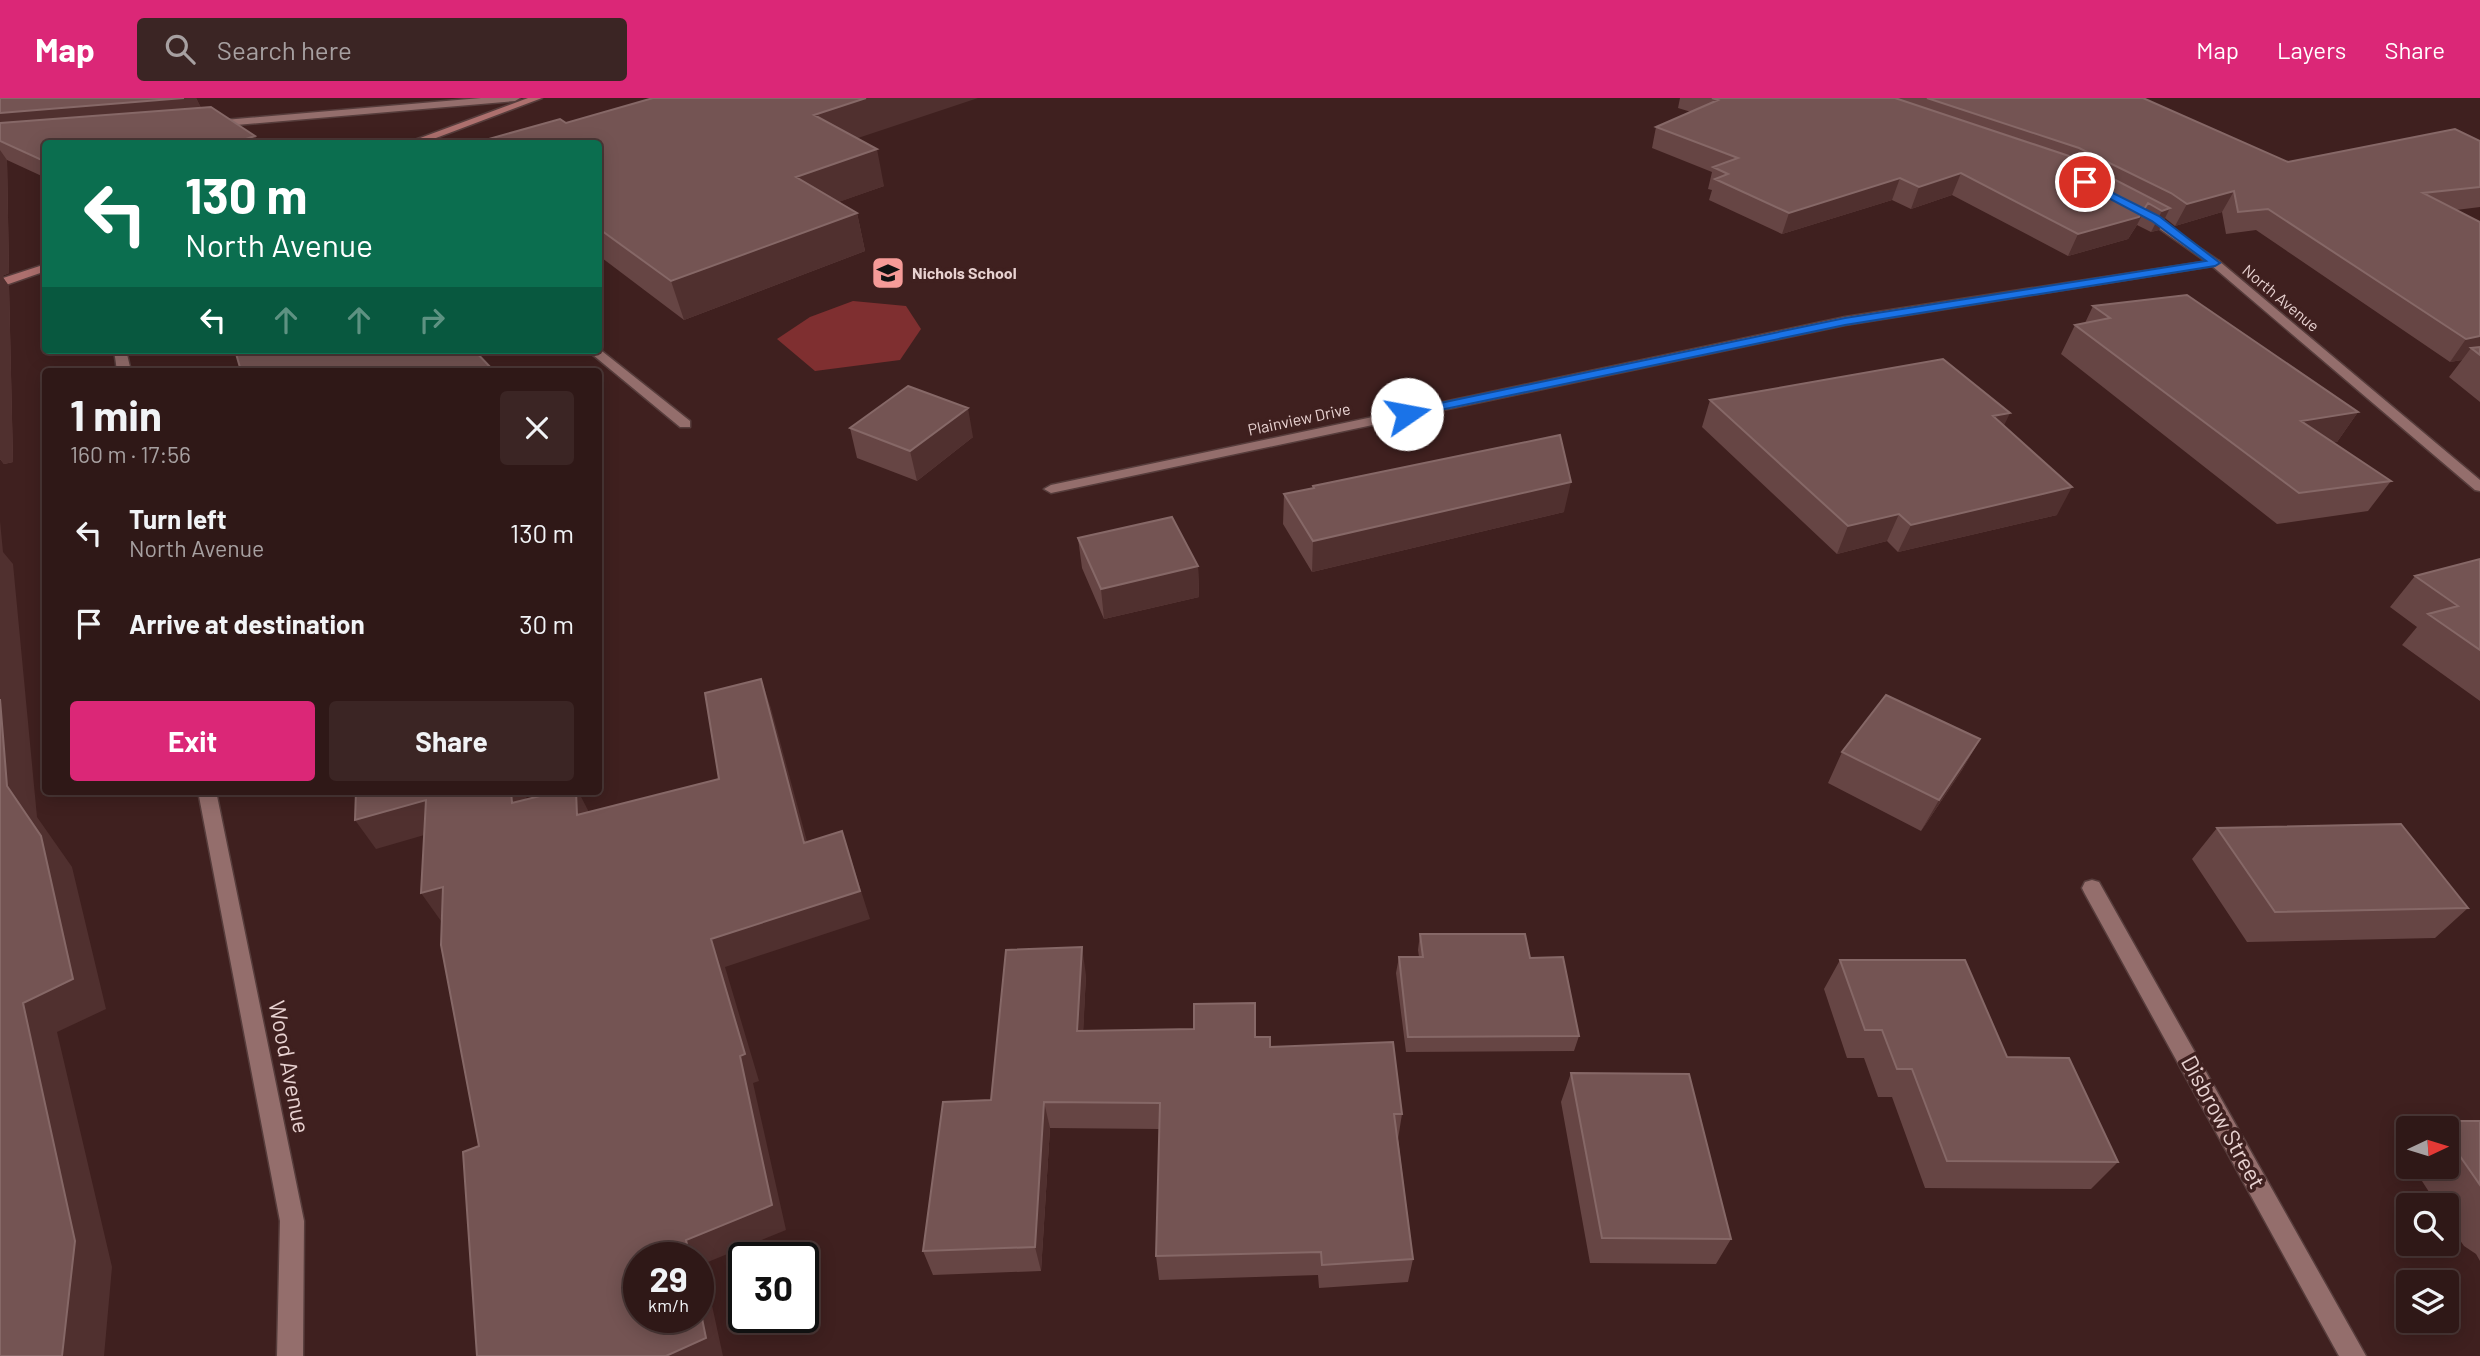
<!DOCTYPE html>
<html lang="en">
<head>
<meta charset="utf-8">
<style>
	:root { --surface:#2f1817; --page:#3b2524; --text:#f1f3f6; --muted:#a7a0a1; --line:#4a3736; --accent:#db2777 }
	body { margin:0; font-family:Barlow,sans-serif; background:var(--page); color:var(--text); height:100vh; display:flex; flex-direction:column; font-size:26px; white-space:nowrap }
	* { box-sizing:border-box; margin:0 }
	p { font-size:23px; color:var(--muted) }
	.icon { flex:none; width:38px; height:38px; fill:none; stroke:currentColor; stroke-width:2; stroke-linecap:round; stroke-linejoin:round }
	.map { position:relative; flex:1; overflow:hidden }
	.drawer { position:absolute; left:42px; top:270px; width:560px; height:427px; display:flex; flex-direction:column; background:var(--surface); border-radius:7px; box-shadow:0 4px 18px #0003,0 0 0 2px var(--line) }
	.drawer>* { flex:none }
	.banner { position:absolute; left:42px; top:42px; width:560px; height:214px; border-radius:7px; box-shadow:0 4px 18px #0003,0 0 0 2px var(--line); background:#0b6e4f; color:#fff; overflow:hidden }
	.needle { width:46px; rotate:86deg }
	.tools { position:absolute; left:2396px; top:1018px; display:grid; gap:14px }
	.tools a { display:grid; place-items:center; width:63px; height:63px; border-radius:7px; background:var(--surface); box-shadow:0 4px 18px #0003,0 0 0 2px var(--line); font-size:35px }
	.speed { position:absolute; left:623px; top:1144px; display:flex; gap:14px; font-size:35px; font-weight:700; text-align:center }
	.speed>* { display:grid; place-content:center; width:91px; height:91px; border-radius:50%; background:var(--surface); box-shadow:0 4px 18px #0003,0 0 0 2px var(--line); line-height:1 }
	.speed small { font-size:18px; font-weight:400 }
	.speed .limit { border:4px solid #111; border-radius:10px; background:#fff; color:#111 }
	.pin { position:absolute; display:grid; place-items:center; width:60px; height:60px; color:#fff; margin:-30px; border:4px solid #fff; border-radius:50%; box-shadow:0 2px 7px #0007 }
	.me { position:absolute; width:77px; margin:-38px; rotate:78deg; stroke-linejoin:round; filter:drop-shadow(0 0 5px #0008) }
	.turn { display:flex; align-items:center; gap:24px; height:147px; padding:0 28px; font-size:32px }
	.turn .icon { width:91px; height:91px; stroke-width:2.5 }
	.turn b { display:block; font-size:49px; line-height:60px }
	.lanes { display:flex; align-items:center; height:66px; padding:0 28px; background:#0003; justify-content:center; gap:35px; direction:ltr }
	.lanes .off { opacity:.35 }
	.round { display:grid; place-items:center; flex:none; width:74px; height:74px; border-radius:7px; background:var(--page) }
	.summary { display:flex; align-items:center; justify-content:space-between; height:119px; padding:0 28px }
	h1 { font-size:42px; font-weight:700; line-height:52px }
	.primary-button { display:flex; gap:14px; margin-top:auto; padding:14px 28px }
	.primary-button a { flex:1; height:80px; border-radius:7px; background:var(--accent); color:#fff; font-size:28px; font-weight:700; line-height:80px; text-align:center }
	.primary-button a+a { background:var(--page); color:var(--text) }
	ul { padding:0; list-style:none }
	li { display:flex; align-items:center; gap:21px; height:91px; padding:0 28px }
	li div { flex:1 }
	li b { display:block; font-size:26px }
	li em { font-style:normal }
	header { display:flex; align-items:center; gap:42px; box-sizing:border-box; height:98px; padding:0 35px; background:var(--accent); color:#fff }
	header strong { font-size:33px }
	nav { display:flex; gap:38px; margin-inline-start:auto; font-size:24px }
	.search { width:490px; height:63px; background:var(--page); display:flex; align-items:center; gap:18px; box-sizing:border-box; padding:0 24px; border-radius:7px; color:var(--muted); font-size:26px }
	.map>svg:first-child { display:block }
	.green { fill:#7f2f30 }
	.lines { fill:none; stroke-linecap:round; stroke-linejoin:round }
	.service-casing { stroke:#573d3c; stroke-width:3 }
	.minor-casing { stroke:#573d3c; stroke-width:3 }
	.tertiary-casing { stroke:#573d3c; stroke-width:3 }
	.secondary-casing { stroke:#573d3c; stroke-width:3 }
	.service { fill:#946e6c; fill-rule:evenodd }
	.minor { fill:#946e6c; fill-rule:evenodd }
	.tertiary { fill:#946e6c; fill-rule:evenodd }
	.secondary { fill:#ad706e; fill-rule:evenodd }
	.wall { fill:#664544 }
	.shaded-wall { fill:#50302f }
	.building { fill:#745453; stroke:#866867; stroke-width:2 }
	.route { fill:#1a73e8; stroke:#114b97; stroke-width:2 }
	.labels { text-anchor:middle; stroke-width:7; stroke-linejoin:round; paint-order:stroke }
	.far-poi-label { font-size:16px; font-weight:bold; fill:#e8d2d1; stroke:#3f201f; text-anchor:start }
	.far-street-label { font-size:16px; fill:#e8d2d1; stroke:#3f201f }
	.near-street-label { font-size:23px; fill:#e8d2d1; stroke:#3f201f }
</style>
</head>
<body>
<header>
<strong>Map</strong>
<div class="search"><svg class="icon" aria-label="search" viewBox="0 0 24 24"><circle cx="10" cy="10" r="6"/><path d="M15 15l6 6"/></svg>Search here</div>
<nav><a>Map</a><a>Layers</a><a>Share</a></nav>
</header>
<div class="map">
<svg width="2480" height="1258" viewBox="0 0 2480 1258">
	<rect width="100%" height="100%" fill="#3f201f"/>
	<path class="green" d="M853,203L906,208L921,231L900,262L815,273L777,241L810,219Z"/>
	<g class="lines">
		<defs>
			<path id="service" d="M598,250L690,323V329H680L587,252Z"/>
			<path id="minor" d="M481,0H520L515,3L213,29L208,26L213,23Z
				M2215,162L2219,163V167L1845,227L1051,395L1044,391L1051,387L1845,219Z
				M114,252H126L131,273H117Z
				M198,693H216L304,1123L303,1258H277L280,1123Z
				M2092,782L2099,784L2366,1258H2339L2085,796L2082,790L2085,784Z"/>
			<path id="tertiary" d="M2141,110L2219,163L2480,382V393L2475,392L2211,167L2137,115L2135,113Z"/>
			<path id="secondary" d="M528,0H542L420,46H404Z
				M46,166V173L0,189V181Z"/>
		</defs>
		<use href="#service" class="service-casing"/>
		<use href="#minor" class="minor-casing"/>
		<use href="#tertiary" class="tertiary-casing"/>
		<use href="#secondary" class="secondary-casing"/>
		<use href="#service" class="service"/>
		<use href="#minor" class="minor"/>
		<use href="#tertiary" class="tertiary"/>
		<use href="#secondary" class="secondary"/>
	</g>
	<path class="wall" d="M0,0H196L201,10L255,38L259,46H46V80L7,62L9,175L2,178L9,188L13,364L4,366L0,361Z
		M1680,0H2143L2288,64L2480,43V109L2456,112L2480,124V304L2449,279L2462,262L2450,264L2256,132L2226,136L2222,114L2175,128L2165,120L2159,132L2151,134L2137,127L2128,141L2068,158L1952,97L1911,111L1892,102L1782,136L1709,102L1712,92L1708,91L1712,74L1652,50L1656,29L1691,14L1678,10Z
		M566,25L857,40L884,88L838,104L857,115L865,153L684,222L598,157V46H491L489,41Z
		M2093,208L2358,314L2337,344H2333L2391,383L2368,413L2277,426L2061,256L2075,227L2085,225Z
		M1710,302L2004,328L2057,417L1898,454L1887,443L1837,456L1702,329Z
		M850,330L973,339L917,383L857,360Z
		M1313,388L1564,414L1312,474L1283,426L1284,396L1313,390Z
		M1078,440L1198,468L1199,499L1104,521L1082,470Z
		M2480,461V603L2402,547L2417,529L2390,509L2415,478Z
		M1980,641L1962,672L1921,733L1828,685L1842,654Z
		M2217,730L2468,810L2435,840L2247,844L2192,761Z
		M1420,836L1530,860L1579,938L1574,953L1406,954L1396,875L1399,859H1419L1418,852Z
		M1840,862L2007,959L2118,1064L2091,1091L1925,1090L1892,999H1878L1864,960H1847L1824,891Z
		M1086,877L1083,933L1255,939L1270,949L1402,1016L1398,1041L1413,1161L1408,1184L1319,1190L1318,1177L1159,1182L1156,1158L1159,1031L1050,1030L1041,1173L933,1177L923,1153L991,1002Z
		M1571,975L1731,1141L1716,1166L1590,1165L1561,1004Z
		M2437,1023H2480V1163L2476,1156L2464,1148L2446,1122V1108H2438L2413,1069H2446V1031H2427Z
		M2408,1045V1062L2400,1051Z"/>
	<path class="shaded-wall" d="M184,0H196L207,21L0,38V15Z
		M866,0H978L822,52L814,17Z
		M255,38L259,46H231Z
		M877,51L884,88L805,116L796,79Z
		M0,52L7,62L9,175L2,178L9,188L13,364L4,366L0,361Z
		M1961,75L1952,97L1911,111L1919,89Z
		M1900,80L1892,102L1782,136L1789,115Z
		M2234,93L2222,114L2175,128L2187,106Z
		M2148,105L2137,127L2128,141L2068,158L2078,136Z
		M2170,110L2159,132L2151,134L2162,113Z
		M857,115L865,153L684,222L671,183Z
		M2480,238V257L2471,250L2462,262L2450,264L2466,241Z
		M968,310L973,339L917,383L910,353Z
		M2358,314L2337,344L2281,353L2301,323Z
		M2010,315L1997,342L1993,318Z
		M1571,384L1564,414L1312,474L1313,443Z
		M2072,389L2057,417L1898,454L1911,427Z
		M1899,416L1887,443L1837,456L1848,428Z
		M0,423L3,454L13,466L37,719L72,769L106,911L57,934L112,1169L104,1258H62L23,905L0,601Z
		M1198,468L1199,499L1104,521L1101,491Z
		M761,581L771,610L815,773L804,745Z
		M1980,641L1962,672L1921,733L1939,702Z
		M511,693H526L529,734L512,705Z
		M576,693H578L591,718L577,717Z
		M426,702L445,731L376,751L355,722Z
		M842,733L870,821L725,869L759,983L753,985L786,1132L703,1166L723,1258H666L698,1201V1160H690L686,1142L711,841Z
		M443,789L463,817L441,823L421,795Z
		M1082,849L1086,877L1082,960L1077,933Z
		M1044,1004L1050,1030L1041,1173L1035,1149Z"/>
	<path class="building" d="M0,0H184L0,15Z
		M653,0H866L814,17L877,51L796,79L857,115L671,183L598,130V46H495L489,41L560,21L566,25Z
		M1712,0H1895L2069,58L2170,110L2162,113L2148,105L2139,119L2078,136L1961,75L1919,89L1900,80L1789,115L1715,81L1728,76L1713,69L1738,60L1656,29L1718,2Z
		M1927,0H2143L2288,64L2455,31L2480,43V89L2423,95L2480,124V238L2466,241L2268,111L2238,114L2234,93L2187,106L2171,95L2079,50Z
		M211,9L255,38L231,46H46V64L0,43V25Z
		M2187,197L2358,314L2301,323L2391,383L2299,395L2075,227L2110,220L2093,208Z
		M2480,249V257L2471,250Z
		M235,252H474L494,273H241Z
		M1943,261L2010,315L1993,318L2072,389L1911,427L1899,416L1848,428L1710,302Z
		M908,288L968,310L910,353L850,330Z
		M1560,337L1571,384L1313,443L1284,396L1314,390L1313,388Z
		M1172,419L1198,468L1101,491L1078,440Z
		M2480,461V552L2428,516L2458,508L2415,478Z
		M761,581L804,745L842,733L860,793L711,841L745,956L740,958L772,1107L686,1142L690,1160H639V1220H698V1201L706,1240L666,1258H477L463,1054L479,1048L441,847L443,789L421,795L426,702L355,722L356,693H511L512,705L560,693H576L577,717L719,681L705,595Z
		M1886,597L1980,641L1939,702L1842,654Z
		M0,601L7,688L41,738L73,881L23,905L75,1143L62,1258H0Z
		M2401,726L2468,810L2275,814L2217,730Z
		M1420,836H1525L1530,860L1563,859L1579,938L1408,939L1399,859H1423Z
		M1082,849L1077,933L1194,931V906L1255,905V939H1270V949L1393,944L1402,1016H1394L1413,1161L1322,1167L1321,1154L1156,1158L1160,1005L1044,1004L1035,1149L923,1153L943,1004L991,1002L1006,852Z
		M1840,862H1965L2007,959L2069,960L2118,1064L1947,1063L1912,971H1897L1882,932H1865Z
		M1571,975L1689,976L1731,1141L1602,1140Z
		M2437,1023H2480V1087L2446,1038V1031H2442Z"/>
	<path class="route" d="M2085,81L2159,118L2220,165L2215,168L1845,227L1407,319L1401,316L1407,312L1845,220L2206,163L2152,123L2082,86L2081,84Z"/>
	<defs>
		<symbol id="school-square" viewBox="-11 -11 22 22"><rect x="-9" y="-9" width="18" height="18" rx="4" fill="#f59b98" stroke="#3f201f"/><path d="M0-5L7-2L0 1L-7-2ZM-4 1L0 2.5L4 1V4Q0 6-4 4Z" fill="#111"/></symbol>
	</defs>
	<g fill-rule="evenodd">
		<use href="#school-square" x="869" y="156" width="38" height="38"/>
	</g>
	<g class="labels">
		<g class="far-poi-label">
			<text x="912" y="181">Nichols School</text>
		</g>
		<g class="far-street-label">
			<text transform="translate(2281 200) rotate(40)" y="6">North Avenue</text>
			<text transform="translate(1299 321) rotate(-12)" y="6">Plainview Drive</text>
		</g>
		<g class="near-street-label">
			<text transform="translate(289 969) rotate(79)" y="8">Wood Avenue</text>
			<text transform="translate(2223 1024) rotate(61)" y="8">Disbrow Street</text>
		</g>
	</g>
</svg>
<div class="tools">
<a><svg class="needle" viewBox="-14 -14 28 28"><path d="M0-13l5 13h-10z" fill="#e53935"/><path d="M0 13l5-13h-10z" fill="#a7a0a1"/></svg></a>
<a><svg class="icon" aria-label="search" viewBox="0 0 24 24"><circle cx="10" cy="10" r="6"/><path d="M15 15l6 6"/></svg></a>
<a><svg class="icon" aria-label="layers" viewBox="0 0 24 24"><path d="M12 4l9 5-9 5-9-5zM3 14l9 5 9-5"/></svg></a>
</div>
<div class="speed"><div>29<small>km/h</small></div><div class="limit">30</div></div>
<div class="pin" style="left:2085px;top:84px;background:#d93025"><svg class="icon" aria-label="arrive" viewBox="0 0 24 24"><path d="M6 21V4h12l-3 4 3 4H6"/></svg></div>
<svg class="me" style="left:1407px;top:316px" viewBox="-20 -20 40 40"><circle r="19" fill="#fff"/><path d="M0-13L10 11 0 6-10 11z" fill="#1a73e8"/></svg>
<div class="banner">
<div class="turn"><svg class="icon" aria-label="left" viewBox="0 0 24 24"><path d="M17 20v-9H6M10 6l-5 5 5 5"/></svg><div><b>130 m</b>North Avenue</div></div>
<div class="lanes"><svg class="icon" aria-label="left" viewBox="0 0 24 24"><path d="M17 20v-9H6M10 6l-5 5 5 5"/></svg><svg class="icon off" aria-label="ahead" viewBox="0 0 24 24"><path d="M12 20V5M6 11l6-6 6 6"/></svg><svg class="icon off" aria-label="ahead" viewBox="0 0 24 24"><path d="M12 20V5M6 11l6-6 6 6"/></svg><svg class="icon off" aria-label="right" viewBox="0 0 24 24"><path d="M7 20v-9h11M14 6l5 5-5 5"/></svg></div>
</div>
<section class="drawer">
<div class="summary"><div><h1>1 min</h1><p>160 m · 17:56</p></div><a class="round"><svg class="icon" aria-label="close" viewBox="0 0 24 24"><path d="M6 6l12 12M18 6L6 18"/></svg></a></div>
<ul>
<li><svg class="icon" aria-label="left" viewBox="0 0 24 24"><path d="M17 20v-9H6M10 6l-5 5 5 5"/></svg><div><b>Turn left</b><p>North Avenue</p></div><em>130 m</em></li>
<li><svg class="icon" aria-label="arrive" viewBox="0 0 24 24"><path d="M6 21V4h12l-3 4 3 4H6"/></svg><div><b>Arrive at destination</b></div><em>30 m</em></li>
</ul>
<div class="primary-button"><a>Exit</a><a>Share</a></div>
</section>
</div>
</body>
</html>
